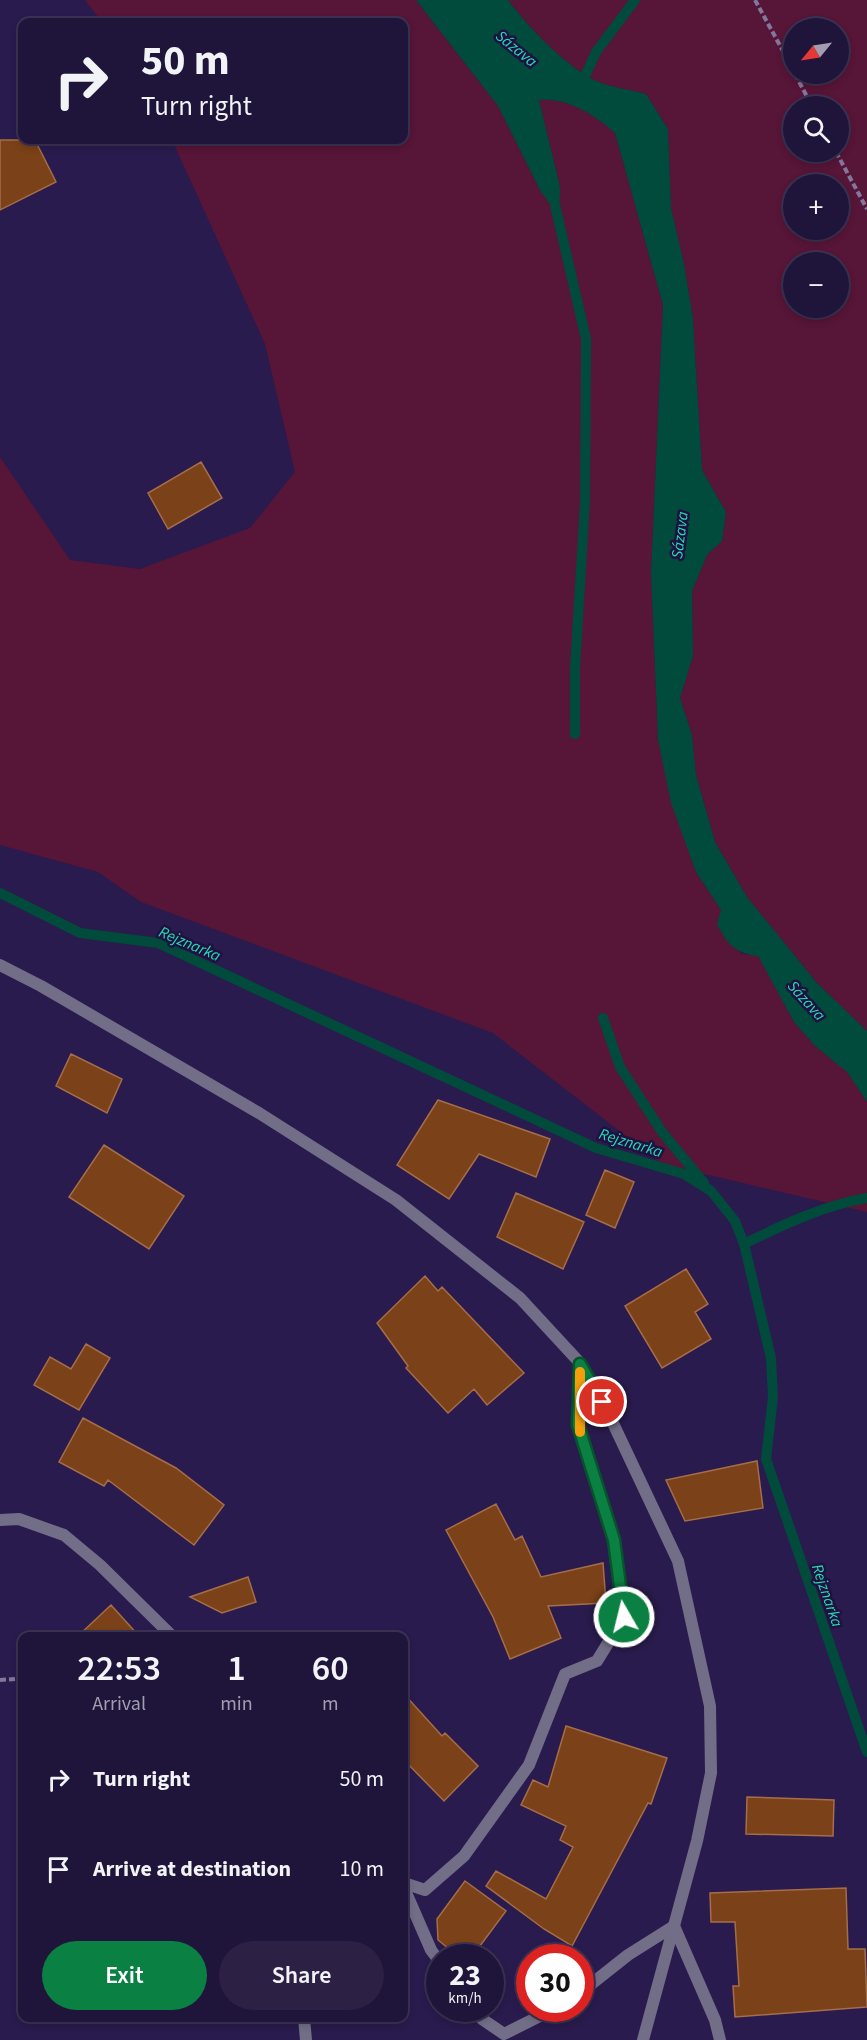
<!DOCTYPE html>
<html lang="en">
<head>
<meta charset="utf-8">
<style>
	:root { --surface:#1f143a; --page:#2c2145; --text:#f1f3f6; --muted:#a19eaf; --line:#3c3354; --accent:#0b8043 }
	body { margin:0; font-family:"Source Sans 3",sans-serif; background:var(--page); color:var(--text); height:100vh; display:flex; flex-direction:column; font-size:22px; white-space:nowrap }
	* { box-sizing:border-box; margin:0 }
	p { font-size:20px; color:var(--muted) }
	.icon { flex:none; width:33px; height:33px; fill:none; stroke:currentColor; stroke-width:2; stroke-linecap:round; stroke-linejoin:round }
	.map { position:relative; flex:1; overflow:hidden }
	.panel { position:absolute; left:18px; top:1632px; width:390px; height:390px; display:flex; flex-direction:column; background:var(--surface); border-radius:12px; box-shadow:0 3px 9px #0003,0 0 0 2px var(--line) }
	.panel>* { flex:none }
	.hud { position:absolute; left:18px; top:18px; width:390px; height:126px; border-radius:12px; box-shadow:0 3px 9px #0003,0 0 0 2px var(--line); background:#1f143a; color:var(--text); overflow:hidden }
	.needle { width:39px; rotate:240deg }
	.controls { position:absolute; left:783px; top:18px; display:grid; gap:12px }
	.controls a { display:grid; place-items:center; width:66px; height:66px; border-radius:50%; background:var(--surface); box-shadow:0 3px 9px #0003,0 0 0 2px var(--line); font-size:30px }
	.speed { position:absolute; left:426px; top:1944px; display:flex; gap:12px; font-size:30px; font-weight:700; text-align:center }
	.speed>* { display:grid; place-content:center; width:78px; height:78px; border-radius:50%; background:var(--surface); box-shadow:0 3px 9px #0003,0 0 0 2px var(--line); line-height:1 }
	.speed small { font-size:15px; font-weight:400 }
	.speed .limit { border:9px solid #d22; background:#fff; color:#111 }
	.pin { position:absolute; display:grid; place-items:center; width:51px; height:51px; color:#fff; margin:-26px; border:3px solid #fff; border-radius:50%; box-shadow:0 2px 6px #0007 }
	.me { position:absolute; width:66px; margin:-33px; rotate:352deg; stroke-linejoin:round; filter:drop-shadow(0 0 4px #0008) }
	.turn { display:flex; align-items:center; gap:21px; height:126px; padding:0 24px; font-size:27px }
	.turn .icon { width:78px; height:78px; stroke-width:2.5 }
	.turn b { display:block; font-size:42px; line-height:51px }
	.eta { display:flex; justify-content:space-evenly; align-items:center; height:102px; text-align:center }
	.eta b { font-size:36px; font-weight:600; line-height:42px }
	.primary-button { display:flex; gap:12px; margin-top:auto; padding:12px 24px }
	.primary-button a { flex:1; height:69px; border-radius:36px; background:var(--accent); color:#fff; font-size:24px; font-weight:600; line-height:69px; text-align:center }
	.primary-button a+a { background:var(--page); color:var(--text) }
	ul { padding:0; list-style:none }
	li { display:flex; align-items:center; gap:18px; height:90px; padding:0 24px }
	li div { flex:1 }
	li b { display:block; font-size:22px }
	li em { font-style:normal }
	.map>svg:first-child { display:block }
	.green { fill:#571537; fill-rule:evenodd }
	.water { fill:#004b3b }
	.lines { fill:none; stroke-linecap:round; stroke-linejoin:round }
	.stream { stroke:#004b3b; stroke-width:10 }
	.building { fill:#7b4118; stroke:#a56d49; stroke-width:1.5 }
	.path { stroke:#81789d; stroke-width:4; stroke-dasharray:6 3; stroke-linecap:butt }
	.minor { stroke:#726e87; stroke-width:12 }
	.tertiary { stroke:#726e87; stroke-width:12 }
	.route-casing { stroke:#07532c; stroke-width:15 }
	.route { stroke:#0b8043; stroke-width:10 }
	.slow { stroke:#f59e0b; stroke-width:10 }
	.labels { text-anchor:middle; stroke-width:5; stroke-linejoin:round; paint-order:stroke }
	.water-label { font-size:16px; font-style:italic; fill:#21ddb5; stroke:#201141 }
</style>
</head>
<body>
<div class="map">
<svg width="867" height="2040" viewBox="0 0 867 2040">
	<rect width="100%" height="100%" fill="#291b4d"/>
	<path class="green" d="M85,0H416L498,106L541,192L560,187L539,100C568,98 594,114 615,133L663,305L651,573L658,740L696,872L721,910L741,954L758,955L794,1022L814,1045L848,1072L867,1102V1212L662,1164L493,1033L141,902L98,872L0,845V457L70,560L140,569L250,528L295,472L265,344L172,140H404V22H102Z
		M508,0H867V1031L817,983L747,897L715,842L696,775L692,735L680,698L693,656L692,590L707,555L722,541L726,512L702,470L693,319L684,264L671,208L668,129L646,94C631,90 615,88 601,83C570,71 528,27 508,0ZM794,28H838V74H794ZM794,106H838V152H794ZM794,184H838V230H794ZM794,262H838V308H794Z"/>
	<path class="water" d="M416,0H508C528,27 570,71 601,83C615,88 631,90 646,94L668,129L671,208L684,264L693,319L702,470L726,512L722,541L707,555L692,591L693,656L680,698L692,735L696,775L715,842L747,897L817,983L867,1031V1102L847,1072L814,1045L794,1022L758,956C736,953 727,945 717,924L721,910L696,872L671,803L658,740L651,573L663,305L615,133C595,115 567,97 539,100L560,187L559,216L541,192L498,106Z"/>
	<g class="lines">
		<path class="stream" d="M581,85L596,52L635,0
			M555,205L586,339L585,502L575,668V734
			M0,893L80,933L158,943L596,1148L684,1174L711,1191L735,1221L744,1244L771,1358L773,1397L766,1459L867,1752
			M603,1018L620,1067L662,1132L704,1183
			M744,1244C782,1225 825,1205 867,1198"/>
	</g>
	<path class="building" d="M0,140H35L56,182L0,210Z
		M201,462L222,498L168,529L148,493Z
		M71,1054L122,1079L107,1113L56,1086Z
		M438,1100L550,1139L536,1177L479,1154L449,1199L397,1165Z
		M104,1145L184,1196L149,1249L69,1197Z
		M605,1170L634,1182L615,1228L586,1215Z
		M516,1193L584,1222L563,1269L497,1237Z
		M686,1269L708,1304L695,1312L711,1339L662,1368L625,1306Z
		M425,1276L438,1291L442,1287L524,1373L487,1405L474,1389L448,1413L406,1368L408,1366L377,1323Z
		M86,1344L110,1358L79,1410L34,1385L50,1357L71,1369Z
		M83,1418L176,1468L224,1505L194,1545L108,1480L104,1486L59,1462Z
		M757,1461L763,1508L685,1521L666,1480Z
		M496,1504L515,1540L522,1536L541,1577L603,1563L606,1603L548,1606L561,1638L510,1659L493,1617L446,1530Z
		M248,1577L256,1602L222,1613L190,1597Z
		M111,1605L139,1636H78Z
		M404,1694L442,1736L445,1733L478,1766L444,1801L404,1760Z
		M566,1726L667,1758L651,1804L648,1803L572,1946L544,1929L486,1886L496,1871L546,1899L573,1847L560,1840L566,1826L521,1805L533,1780L548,1787Z
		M747,1797L834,1800L833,1836L746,1834Z
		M465,1881L506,1911L471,1958H460L438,1940L437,1919Z
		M846,1888L848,1949H865L867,2007L735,2017L733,1986H739L735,1922H711L710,1893Z"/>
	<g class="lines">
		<path class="path" d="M755,0L794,71
			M795,74L812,106
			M836,152L867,209
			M0,1680L15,1679L22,1683"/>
		<path class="minor" d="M0,1520L19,1519L64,1535L100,1565L172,1636
			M404,1883L425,1890L464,1856L529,1765L565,1674L597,1661L624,1617L613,1540L578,1425L581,1364
			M404,1888L431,1950L440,1962
			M580,1993L628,1955L674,1926L715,2020L720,2040
			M474,2008L482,2019L504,2034L556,2008
			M304,2018L306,2040"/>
		<path class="tertiary" d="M0,965L41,986L259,1113L396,1200L520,1298L581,1364L612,1421L678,1561L710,1706L711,1773L697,1841L643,2040"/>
	</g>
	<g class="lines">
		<defs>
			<path id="route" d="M602,1402L580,1364L578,1425L614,1540L624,1617"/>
		</defs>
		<use href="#route" class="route-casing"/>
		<use href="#route" class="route"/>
		<path class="slow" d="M580,1372V1432"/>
	</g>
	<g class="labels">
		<g class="water-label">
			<text transform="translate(517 48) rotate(39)" y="6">Sázava</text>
			<text transform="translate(679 535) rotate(-83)" y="6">Sázava</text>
			<text transform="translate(190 943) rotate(23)" y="6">Rejznarka</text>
			<text transform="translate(807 1000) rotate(48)" y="6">Sázava</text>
			<text transform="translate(631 1142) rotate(17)" y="6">Rejznarka</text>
			<text transform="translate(828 1595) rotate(71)" y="6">Rejznarka</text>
		</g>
	</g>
</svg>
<div class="controls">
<a><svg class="needle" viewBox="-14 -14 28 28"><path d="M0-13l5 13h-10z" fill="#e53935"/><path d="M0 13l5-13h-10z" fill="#a19eaf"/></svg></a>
<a><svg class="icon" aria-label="search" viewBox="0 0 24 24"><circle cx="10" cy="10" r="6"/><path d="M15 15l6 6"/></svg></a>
<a>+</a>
<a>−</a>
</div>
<div class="speed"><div>23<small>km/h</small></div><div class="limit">30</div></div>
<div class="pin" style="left:602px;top:1402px;background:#d93025"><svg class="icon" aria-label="arrive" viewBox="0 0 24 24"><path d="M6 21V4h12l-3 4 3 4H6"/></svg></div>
<svg class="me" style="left:624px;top:1617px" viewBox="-20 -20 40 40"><circle r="17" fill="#0b8043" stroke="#fff" stroke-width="3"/><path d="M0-11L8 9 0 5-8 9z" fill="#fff"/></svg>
<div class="hud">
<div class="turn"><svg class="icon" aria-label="right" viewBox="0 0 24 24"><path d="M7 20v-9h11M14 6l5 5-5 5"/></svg><div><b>50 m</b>Turn right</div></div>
</div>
<section class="panel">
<div class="eta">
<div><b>22:53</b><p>Arrival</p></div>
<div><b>1</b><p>min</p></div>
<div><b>60</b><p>m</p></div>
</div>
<ul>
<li><svg class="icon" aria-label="right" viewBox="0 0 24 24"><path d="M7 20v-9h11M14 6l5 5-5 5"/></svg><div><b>Turn right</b></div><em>50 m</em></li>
<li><svg class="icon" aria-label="arrive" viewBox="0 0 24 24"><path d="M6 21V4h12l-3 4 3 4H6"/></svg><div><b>Arrive at destination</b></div><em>10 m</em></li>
</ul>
<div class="primary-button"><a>Exit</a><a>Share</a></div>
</section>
</div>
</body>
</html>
